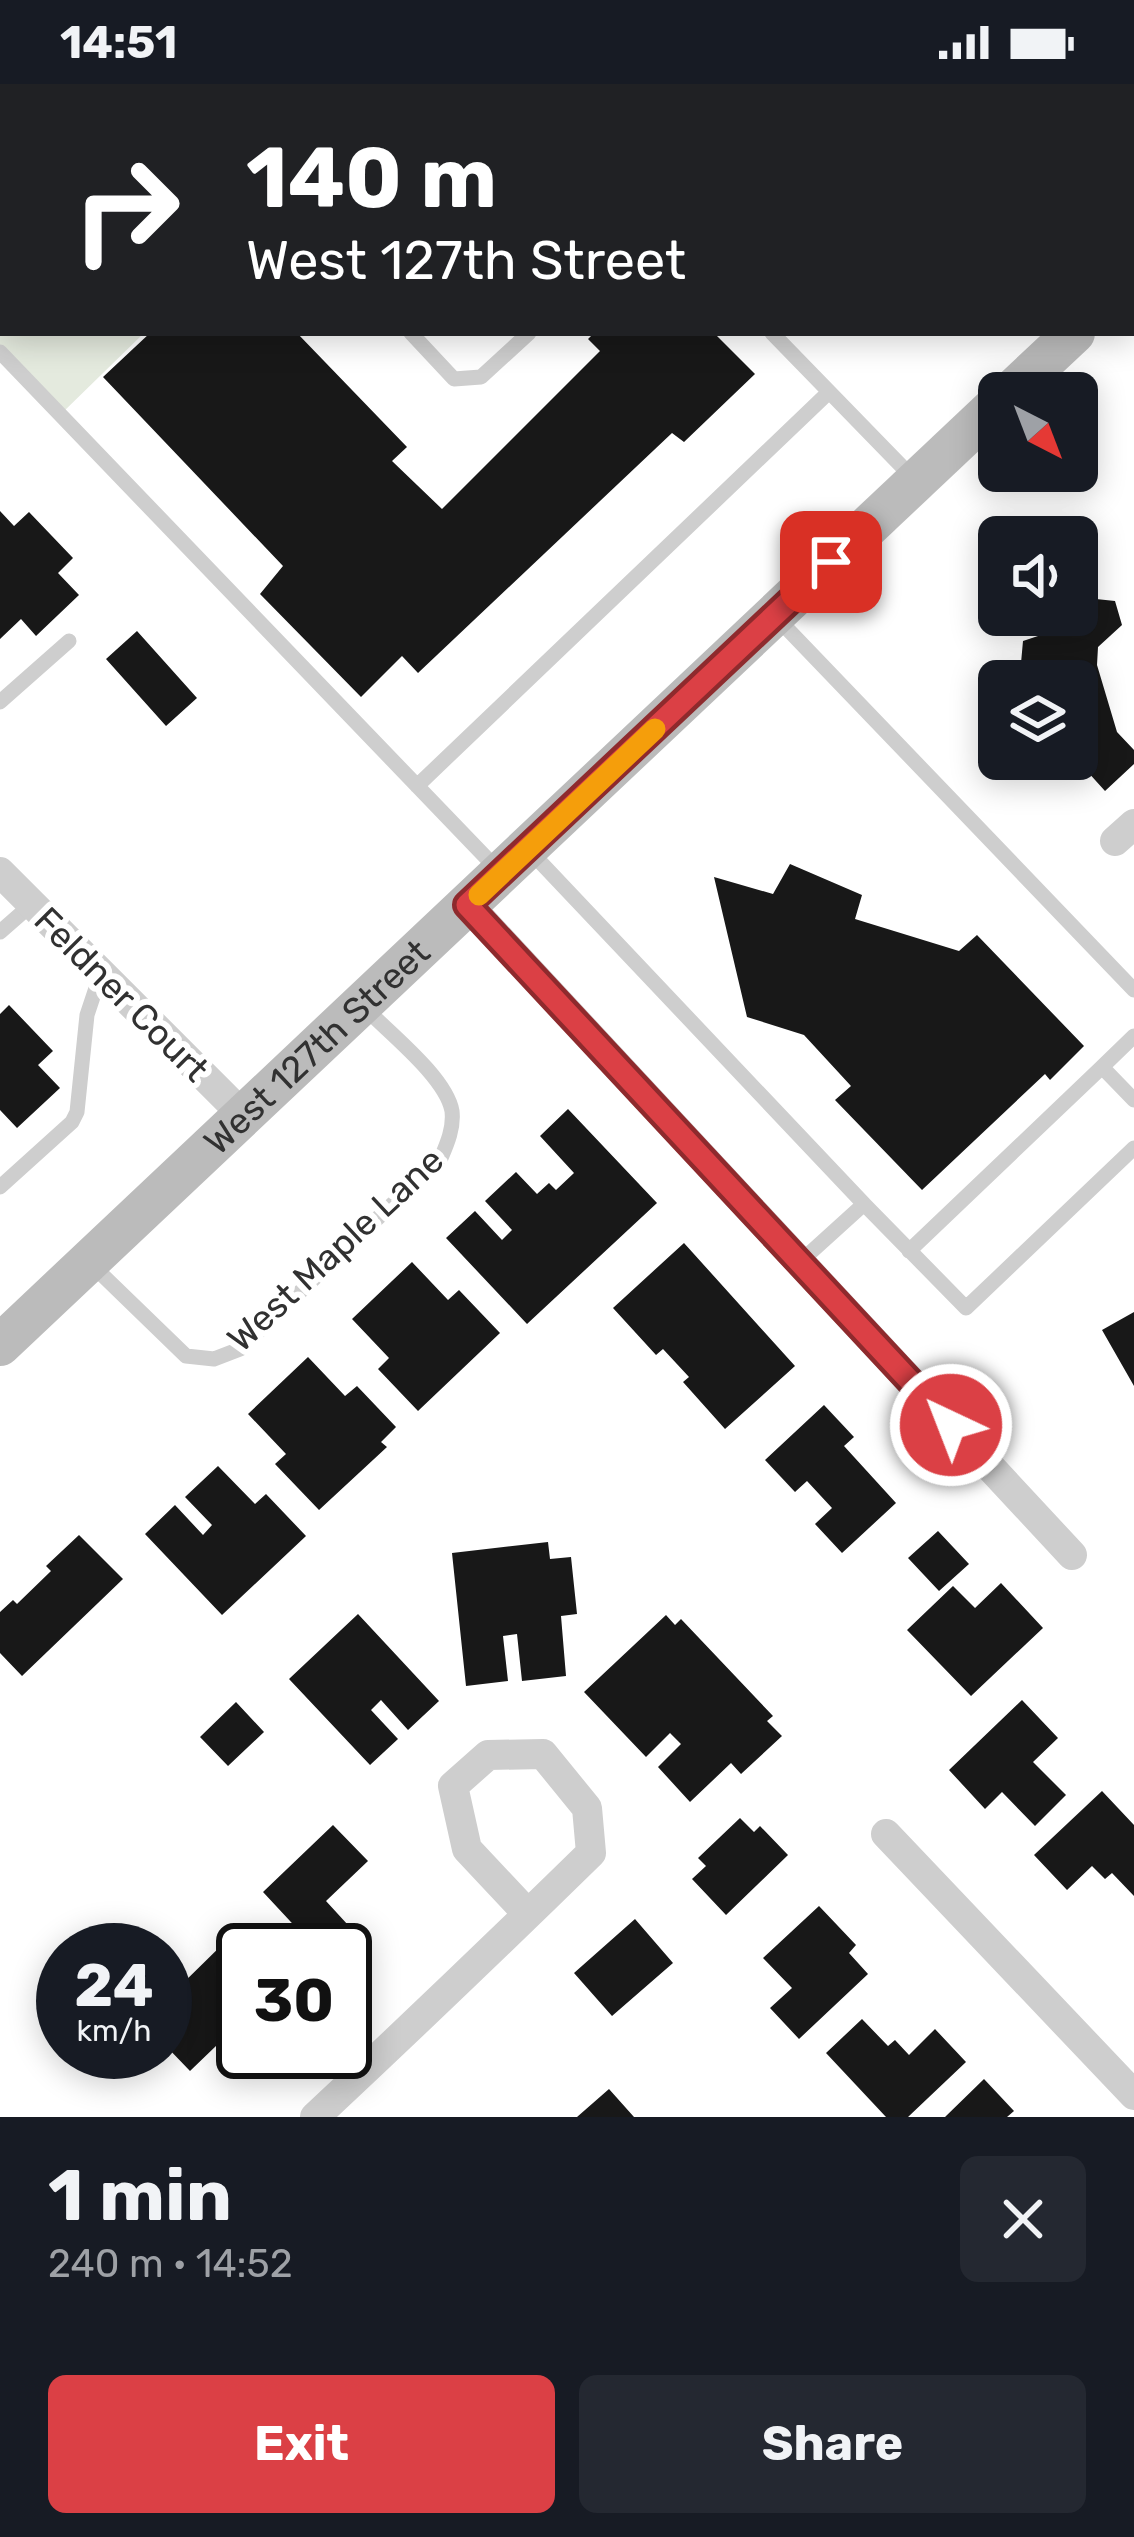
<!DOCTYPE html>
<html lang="en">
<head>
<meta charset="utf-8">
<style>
	:root { --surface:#171b24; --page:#242831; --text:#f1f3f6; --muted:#9ea1a6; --accent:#db4045 }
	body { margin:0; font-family:Rubik,sans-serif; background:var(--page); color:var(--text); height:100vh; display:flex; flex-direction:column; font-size:45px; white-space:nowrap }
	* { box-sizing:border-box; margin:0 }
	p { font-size:39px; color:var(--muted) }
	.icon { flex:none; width:66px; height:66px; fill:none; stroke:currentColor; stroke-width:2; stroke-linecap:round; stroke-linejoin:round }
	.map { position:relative; height:2033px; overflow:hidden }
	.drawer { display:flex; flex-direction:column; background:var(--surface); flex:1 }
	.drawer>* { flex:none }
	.guide { position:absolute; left:0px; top:0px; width:1134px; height:252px; box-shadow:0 6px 30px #0003; background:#202124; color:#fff; overflow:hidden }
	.needle { width:78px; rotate:138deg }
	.controls { position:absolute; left:978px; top:288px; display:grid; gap:24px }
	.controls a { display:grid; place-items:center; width:120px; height:120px; border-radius:18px; background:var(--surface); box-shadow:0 6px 30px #0003; font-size:60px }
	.speed { position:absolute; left:36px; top:1839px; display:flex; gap:24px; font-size:60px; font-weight:700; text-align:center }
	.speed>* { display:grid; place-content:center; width:156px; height:156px; border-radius:50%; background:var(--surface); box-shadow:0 6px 30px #0003; line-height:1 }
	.speed small { font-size:30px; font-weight:400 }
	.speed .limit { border:6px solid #111; border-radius:18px; background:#fff; color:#111 }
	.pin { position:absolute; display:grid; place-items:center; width:102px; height:102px; color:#fff; margin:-51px; border-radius:24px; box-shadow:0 6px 18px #0006 }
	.me { position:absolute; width:132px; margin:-66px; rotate:317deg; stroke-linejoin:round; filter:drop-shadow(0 0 9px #0008) }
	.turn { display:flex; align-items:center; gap:42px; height:252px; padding:0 48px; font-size:54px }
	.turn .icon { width:156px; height:156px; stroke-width:2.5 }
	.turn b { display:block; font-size:84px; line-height:102px }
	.round { display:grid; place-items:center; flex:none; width:126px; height:126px; border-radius:18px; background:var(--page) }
	.headline { display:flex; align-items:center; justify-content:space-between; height:204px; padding:0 48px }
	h1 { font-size:72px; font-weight:700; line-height:90px }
	.button { display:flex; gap:24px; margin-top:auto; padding:24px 48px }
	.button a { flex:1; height:138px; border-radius:18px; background:var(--accent); color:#fff; font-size:48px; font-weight:700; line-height:138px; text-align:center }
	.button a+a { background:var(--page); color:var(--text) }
	.status { display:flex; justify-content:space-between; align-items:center; height:84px; padding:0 60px; background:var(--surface); direction:ltr }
	.status svg { height:33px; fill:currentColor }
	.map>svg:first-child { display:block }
	.green { fill:#e4eade }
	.building { fill:#181818 }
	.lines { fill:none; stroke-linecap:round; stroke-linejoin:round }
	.service { stroke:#cecece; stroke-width:15 }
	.minor { stroke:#cecece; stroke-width:30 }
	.secondary { stroke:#bbb; stroke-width:42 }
	.route-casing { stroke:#8e2a2d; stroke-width:30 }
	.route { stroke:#db4045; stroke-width:21 }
	.slow { stroke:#f59e0b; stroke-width:21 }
	.labels { text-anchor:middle; stroke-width:12; stroke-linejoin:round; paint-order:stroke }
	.street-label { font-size:36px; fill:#313131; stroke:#fff }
</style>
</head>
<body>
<div class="status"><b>14:51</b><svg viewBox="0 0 49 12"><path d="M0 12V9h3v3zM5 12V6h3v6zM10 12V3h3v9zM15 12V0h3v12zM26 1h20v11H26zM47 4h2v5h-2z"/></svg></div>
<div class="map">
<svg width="1134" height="2033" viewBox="0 0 1134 2033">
	<rect width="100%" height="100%" fill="#fff"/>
	<path class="green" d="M0,0H399L3,3V249H144L60,331L0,264Z"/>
	<path class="building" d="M150,249H297L407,363L392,377L442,425L600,267L588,255L594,249H714L755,290L684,358L672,349L418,589L402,572L361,613L260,510L283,482L103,293Z
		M0,427L14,442L29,428L73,474L58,489L79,511L36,552L21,535L0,555Z
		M1077,513L1115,517L1122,541L1098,563L1097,581L1117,648L1134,666V680L1105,707L1077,676V597H1022L1020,590L1023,557L1041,551L1044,531H1077Z
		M137,547L197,614L166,642L106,575Z
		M790,780L862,811L855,835L959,867L977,851L1084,962L1050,996L1045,990L922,1106L835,1016L851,1002L804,951L747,933L714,793L773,810Z
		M9,921L53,967L38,981L60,1004L17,1044L0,1026V930Z
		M568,1025L657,1119L527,1240L446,1154L475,1127L502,1156L512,1146L485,1117L516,1088L537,1110L549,1099L556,1106L574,1089L540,1052Z
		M684,1159L795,1282L725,1345L683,1298L689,1293L663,1265L656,1271L613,1224Z
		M412,1178L448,1216L459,1206L500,1249L418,1327L378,1285L389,1274L352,1235Z
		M1134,1228V1302L1102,1246Z
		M308,1273L345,1312L357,1302L396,1343L381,1358L387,1363L319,1426L275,1380L286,1370L248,1330Z
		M824,1321L854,1353L844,1362L896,1419L842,1469L815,1440L832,1424L807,1397L795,1408L765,1376Z
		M218,1382L255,1420L266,1410L306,1452L222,1531L145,1450L175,1421L203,1451L212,1441L185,1413Z
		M938,1447L969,1480L939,1507L908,1474Z
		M79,1451L123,1495L22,1592L0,1569V1528L13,1516L17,1520L51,1487L46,1482Z
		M548,1458L550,1475L571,1473L577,1530L561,1532L566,1592L522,1597L517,1550L503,1552L508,1597L466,1602L452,1469Z
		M1001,1499L1043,1544L971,1612L907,1546L953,1502L975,1524Z
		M358,1530L439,1617L408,1646L381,1616L371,1626L398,1655L370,1681L289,1595Z
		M666,1531L675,1541L681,1535L773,1632L767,1637L782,1652L741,1690L731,1679L690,1718L658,1683L681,1660L670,1649L646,1673L584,1608Z
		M1022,1616L1058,1654L1033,1678L1066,1711L1035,1742L1002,1708L985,1725L949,1686Z
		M236,1618L264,1648L228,1682L200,1653Z
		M1102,1707L1134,1741V1812L1112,1789L1105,1795L1092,1782L1067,1806L1034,1771Z
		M740,1734L754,1748L760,1742L788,1771L726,1831L692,1795L706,1782L698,1774Z
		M333,1741L368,1777L326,1817L348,1841L317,1866L263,1808Z
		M819,1822L856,1861L849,1869L868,1890L799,1955L770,1924L792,1904L763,1874Z
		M635,1835L673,1879L612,1932L574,1889Z
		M231,1852L243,1865V1936L190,1987L165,1961V1935L185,1916L176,1906Z
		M862,1935L888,1962L895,1956L909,1971L935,1945L966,1978L908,2033H886L826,1969Z
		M984,1995L1014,2027L1007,2033H945Z
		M609,2005L634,2033H577Z"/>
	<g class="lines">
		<path class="service" d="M411,249L454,295L481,293L529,249
			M772,249L914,395
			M0,268L497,785
			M775,532L1134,906
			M0,618L69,557
			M417,702L829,308
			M528,765L864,1120
			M0,848L32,820
			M1102,983L1134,952
			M0,1103L72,1038L77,1028L87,931L101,889
			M909,1167L1102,983L1134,1016
			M800,1178L864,1120L966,1224L1134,1064
			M90,1179L186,1272L214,1275L240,1265L441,1074C447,1060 454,1044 452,1027C446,993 388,948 364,923"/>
		<path class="minor" d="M980,0L983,3
			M1131,157L1134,160
			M1115,757L1134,740
			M0,788L244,1032
			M468,821L1072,1471
			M886,1750L1134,2011
			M315,2033C408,1946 500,1858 591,1769L587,1724L543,1670L488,1671L453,1702L467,1765L528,1830"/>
		<g class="secondary">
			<path d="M1131,195L1134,192"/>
			<path d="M1010,309L1074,249"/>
			<path id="s1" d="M0,1261L999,319"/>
		</g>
	</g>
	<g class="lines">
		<defs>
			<path id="route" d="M831,478L467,821L951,1341"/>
		</defs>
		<use href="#route" class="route-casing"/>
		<use href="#route" class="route"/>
		<path class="slow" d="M479,811L655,645"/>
	</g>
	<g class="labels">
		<g class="street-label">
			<text transform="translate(122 910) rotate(45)" y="13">Feldner Court</text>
			<text dy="13" stroke="none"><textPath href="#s1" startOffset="435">West 127th Street</textPath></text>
			<text transform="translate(335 1165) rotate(-43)" y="13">West Maple Lane</text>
		</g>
	</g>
</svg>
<div class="controls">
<a><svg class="needle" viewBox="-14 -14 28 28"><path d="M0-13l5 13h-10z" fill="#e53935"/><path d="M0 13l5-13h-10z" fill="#9ea1a6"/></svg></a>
<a><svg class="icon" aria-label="sound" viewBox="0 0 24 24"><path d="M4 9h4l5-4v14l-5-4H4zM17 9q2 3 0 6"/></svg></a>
<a><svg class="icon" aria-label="layers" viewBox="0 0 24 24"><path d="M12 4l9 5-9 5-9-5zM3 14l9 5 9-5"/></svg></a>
</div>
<div class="speed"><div>24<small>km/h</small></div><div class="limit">30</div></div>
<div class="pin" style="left:831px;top:478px;background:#d93025"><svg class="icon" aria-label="arrive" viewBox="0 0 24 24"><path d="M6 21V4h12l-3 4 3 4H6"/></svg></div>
<svg class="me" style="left:951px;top:1341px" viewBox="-20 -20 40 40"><circle r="17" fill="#db4045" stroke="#fff" stroke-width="3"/><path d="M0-11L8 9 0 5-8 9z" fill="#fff"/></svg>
<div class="guide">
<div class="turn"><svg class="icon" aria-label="right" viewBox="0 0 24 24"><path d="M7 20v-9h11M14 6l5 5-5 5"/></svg><div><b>140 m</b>West 127th Street</div></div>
</div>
</div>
<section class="drawer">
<div class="headline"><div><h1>1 min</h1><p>240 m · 14:52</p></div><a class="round"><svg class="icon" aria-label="close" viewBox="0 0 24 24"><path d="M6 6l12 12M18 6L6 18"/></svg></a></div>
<div class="button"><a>Exit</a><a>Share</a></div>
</section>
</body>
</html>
